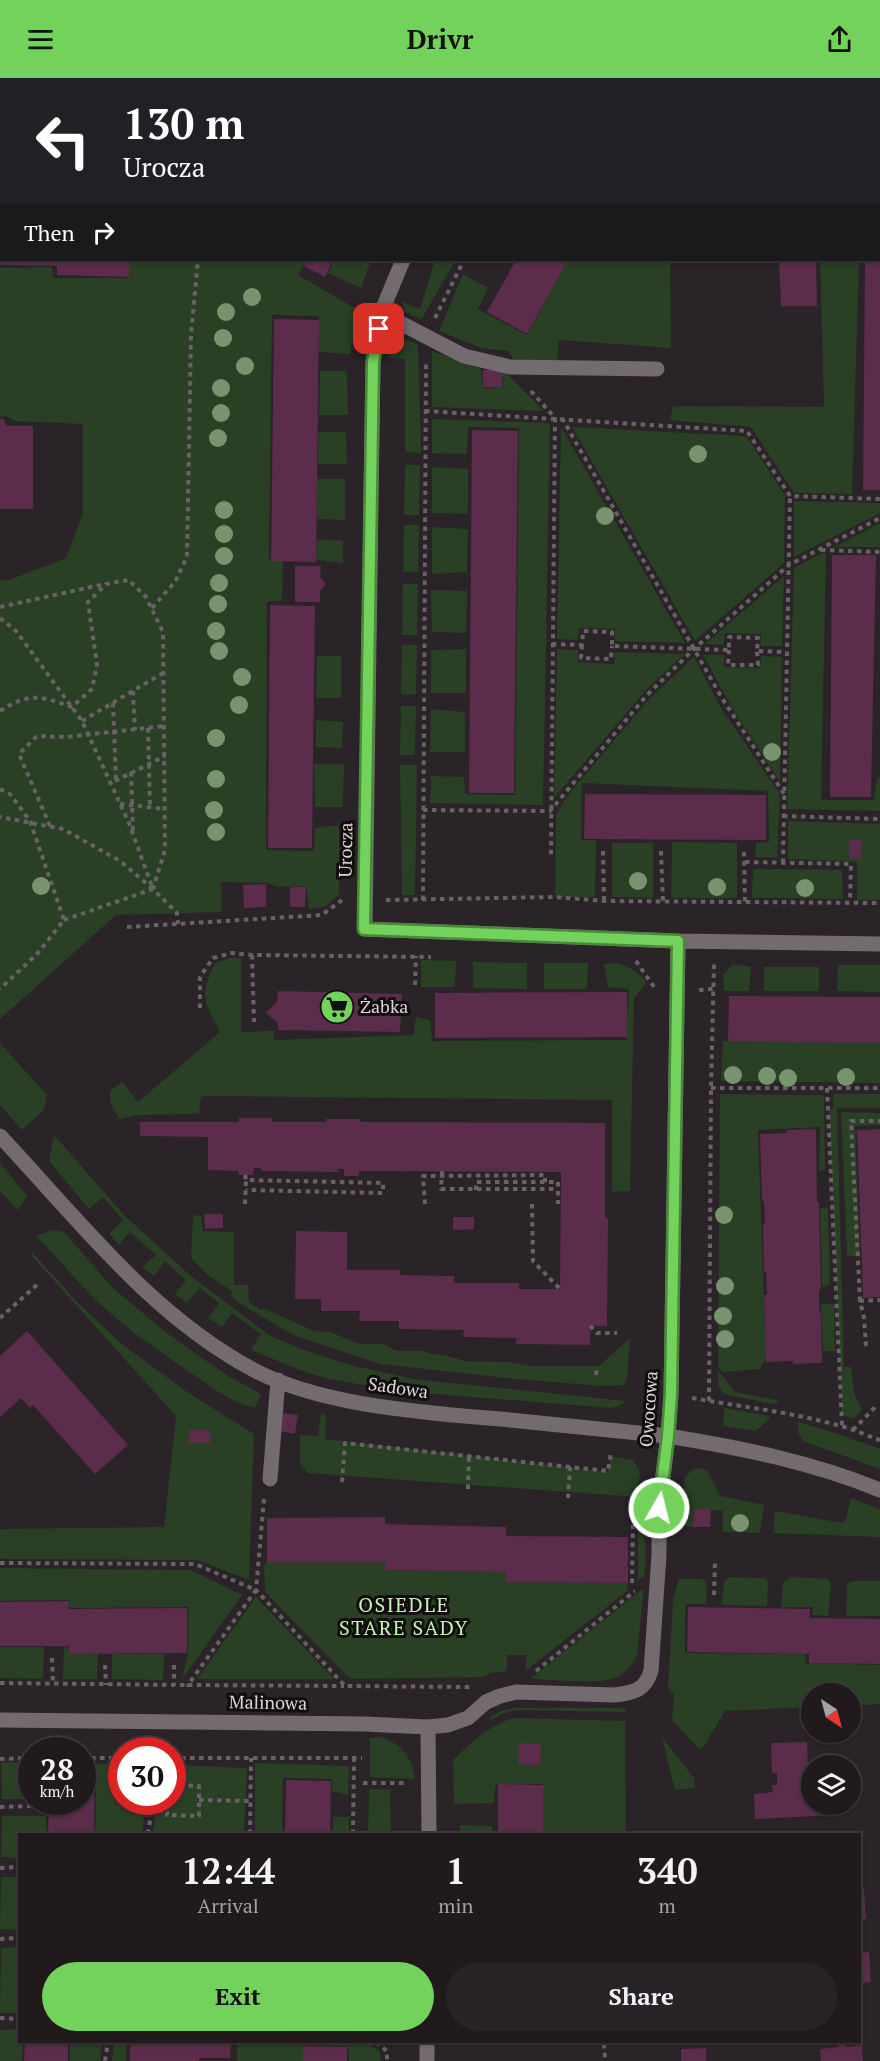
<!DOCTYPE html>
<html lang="en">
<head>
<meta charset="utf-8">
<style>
	:root { --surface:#201a1d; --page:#282326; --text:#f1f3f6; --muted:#a2a1a4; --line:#3d383b; --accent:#73d25c }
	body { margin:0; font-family:"PT Serif",serif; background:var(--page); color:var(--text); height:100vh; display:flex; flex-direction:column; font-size:22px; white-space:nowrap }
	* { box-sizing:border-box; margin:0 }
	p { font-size:20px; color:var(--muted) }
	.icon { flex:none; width:33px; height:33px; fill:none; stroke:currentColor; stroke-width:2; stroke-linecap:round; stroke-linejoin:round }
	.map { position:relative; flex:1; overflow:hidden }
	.side { position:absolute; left:18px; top:1755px; width:843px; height:210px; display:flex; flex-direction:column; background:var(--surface); border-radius:0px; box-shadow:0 2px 4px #0004,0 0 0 2px var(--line) }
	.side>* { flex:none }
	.hud { position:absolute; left:0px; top:0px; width:880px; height:183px; box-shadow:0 2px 4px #0004,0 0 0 2px var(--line); background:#202124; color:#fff; overflow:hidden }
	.needle { width:39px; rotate:144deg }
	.buttons { position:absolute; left:801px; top:1605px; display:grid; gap:12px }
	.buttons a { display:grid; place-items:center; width:60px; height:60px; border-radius:50%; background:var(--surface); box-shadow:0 2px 4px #0004,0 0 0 2px var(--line); font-size:30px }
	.speed { position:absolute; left:18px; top:1659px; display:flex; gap:12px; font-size:30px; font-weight:700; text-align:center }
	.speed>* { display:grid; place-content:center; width:78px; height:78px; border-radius:50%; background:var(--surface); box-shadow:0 2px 4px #0004,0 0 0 2px var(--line); line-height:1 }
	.speed small { font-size:15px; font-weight:400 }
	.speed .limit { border:9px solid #d22; background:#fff; color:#111 }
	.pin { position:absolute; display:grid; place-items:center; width:51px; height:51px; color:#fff; margin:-26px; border-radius:12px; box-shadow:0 3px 9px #0006 }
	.me { position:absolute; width:66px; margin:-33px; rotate:8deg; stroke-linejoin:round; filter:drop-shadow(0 0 4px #0008) }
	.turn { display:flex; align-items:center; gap:21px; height:126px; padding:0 24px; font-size:27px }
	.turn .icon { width:78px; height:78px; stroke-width:2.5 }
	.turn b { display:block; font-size:42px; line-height:51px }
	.then { display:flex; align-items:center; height:57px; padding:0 24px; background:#0003; gap:12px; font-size:22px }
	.eta { display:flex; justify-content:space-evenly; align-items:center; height:102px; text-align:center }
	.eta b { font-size:36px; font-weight:600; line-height:42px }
	.primary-button { display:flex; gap:12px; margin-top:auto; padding:12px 24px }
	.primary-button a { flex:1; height:69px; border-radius:36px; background:var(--accent); color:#111; font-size:24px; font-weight:600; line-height:69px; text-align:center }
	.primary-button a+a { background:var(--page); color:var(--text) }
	header { display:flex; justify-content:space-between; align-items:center; height:78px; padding:0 24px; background:var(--accent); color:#111; font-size:27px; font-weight:600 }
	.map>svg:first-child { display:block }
	.green { fill:#294024 }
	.building { fill:#5b2c4b }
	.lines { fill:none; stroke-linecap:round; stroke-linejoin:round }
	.path { stroke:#686165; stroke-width:4; stroke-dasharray:4.5 4.5; stroke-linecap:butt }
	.minor { stroke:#746b70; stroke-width:15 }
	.major { stroke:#bf77a5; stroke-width:15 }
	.tree { fill:#78946f }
	.route-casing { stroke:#4b883c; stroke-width:15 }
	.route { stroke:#73d25c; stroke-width:10 }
	.labels { text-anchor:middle; stroke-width:6; stroke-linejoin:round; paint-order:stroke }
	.street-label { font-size:18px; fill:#ddd7da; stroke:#110d0f }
	.poi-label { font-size:18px; fill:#ddd7da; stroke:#110d0f; text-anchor:start }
	.neighbourhood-label { font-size:20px; letter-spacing:1.5px; fill:#c1f4b5; stroke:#110d0f }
</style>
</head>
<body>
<header><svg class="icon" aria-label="menu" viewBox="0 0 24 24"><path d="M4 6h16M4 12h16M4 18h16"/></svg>Drivr<svg class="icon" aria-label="share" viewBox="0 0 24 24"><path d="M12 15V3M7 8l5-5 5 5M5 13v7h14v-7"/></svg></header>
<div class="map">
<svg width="880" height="1983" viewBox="0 0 880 1983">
	<rect width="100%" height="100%" fill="#2a2327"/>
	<path class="green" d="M129,182H307L298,197L358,232L350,276L319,274V238L272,237L269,482L283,483L282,523H267L266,772L314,773L315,750L338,747L339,753V817L326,828L309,831L306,808L278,809L268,805L221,804L222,834L116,837L0,941V502H9L66,480L83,435V346L15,343L6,338L0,339V190L52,189L53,200H128Z
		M335,182H371L361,210L328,195Z
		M435,182H448L454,185L421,242L404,233L403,224L420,231Z
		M568,182H670L671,270L559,262L557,284L513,282L509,273L481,270L439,253L463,196L488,210L478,231L527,257Z
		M820,182H859L852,416L794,415L751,349L670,342L673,328L824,329Z
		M396,262L410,263L418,267L421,375L405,374V281L388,280L391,266Z
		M432,273L481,291L483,310L503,309V292L544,333L432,329Z
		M320,293H347L348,337H319Z
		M432,341L550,345L543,727L430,725L431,698L464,699L465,716L515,717L519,350L468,349L467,376L432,375Z
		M561,349L685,565L615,563V551L579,550L578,562L557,561Z
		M572,349L746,358L785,417L784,485L695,563Z
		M318,354H346L347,386H318Z
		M405,387H420L419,437H404Z
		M432,389L468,391V436L432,435Z
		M317,401H345V442L317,441Z
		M794,423L880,425V435L794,479Z
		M880,445V469H834Z
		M404,447H419L418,494H403Z
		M432,449L468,451L467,494L432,496Z
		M317,461L343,463V485L316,482Z
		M822,475H826L821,722H874L877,700L880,699V733L787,731L794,490Z
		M784,498L782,568H761V556L725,555L724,567L705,566Z
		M403,506H418L417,557H402Z
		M431,512L467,513L466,555L432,554Z
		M402,567H417L416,617L401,616Z
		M466,571V615H431V572Z
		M557,571L578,572V584L614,586L615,574L685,576L648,610L554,720Z
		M703,577H724V589L760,590L761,578L782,579L780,704L732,630Z
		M317,578H341V620H316Z
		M694,579L721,630L780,716L777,780L755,779L756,765L769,764L768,713L582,705L581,762H596L595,819H555L556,737L567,718L649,621Z
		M401,628H416L415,677H400Z
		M431,631L465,634V674H430Z
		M316,642L343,644L342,670L316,669Z
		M314,686H344L343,729H315Z
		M400,687H417L415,817H402Z
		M788,743L880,746V822H857V784L788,781Z
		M672,764L737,765V820H671Z
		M612,765H653V820L612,819Z
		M753,791L842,792L843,821L752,820Z
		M229,880H241V954L274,953V962L413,957L416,939L430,942L432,963L626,962L629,911L608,909L604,886C623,883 632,890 645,902V907L634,920L630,1113L612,1114V1022L206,1018L201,1019L199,1036L138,1037L119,1041L110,1024V1013L122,1004L138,1024L220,954C204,923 199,918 215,885Z
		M421,882L456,883L455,909H421Z
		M473,884L527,885V911L473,910Z
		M544,885H588L587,911H544Z
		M733,886L751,889L749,913H724L723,897Z
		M838,887H880V914L837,913Z
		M764,889H819V913H764Z
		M723,963L880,964V1005L721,1003Z
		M0,965L47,1017L44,1032L22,1052L0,1027Z
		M720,1016L824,1017L825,1092L819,1093L820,1049L758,1052L766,1280L760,1291L722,1294L718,1289Z
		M833,1016H880V1030H833Z
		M837,1030L844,1289H851L855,1318L862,1331L854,1341L842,1337L829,1031Z
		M841,1034L880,1035V1047L855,1048L860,1178H847Z
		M55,1058L124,1137L191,1198L269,1257L301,1271L350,1287L414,1301L625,1323L621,1327L611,1330L398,1313L329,1301L305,1294L251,1272L261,1256L232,1235L222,1249L208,1240L219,1225L200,1210L187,1225L175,1216L186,1202L165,1183L154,1198L142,1189L156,1177L130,1154L119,1167L109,1156L123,1142L103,1119L89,1131L49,1083L53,1061Z
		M0,1085L27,1118L18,1132L0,1113Z
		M820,1130H828L830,1207L822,1208Z
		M193,1137L201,1138L203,1153L234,1154V1207H248L249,1224L261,1232L263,1230L314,1253L330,1254L360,1266H383L397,1273H424L430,1276L444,1277L465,1283L508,1284L530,1288H599L630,1260L627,1301L624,1307L600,1308L506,1300L380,1286L293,1257L236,1223L231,1217L233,1214L208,1197L191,1180Z
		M52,1152L64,1154L112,1209L164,1253L228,1298L261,1316L255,1330C231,1325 210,1308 191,1295C159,1273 128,1252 99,1225C77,1204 58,1180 36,1158Z
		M31,1173L79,1226L122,1266L187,1314L254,1356L249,1502L197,1482L0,1481V1451L164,1449L176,1338L32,1178Z
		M821,1226H834L835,1273H823Z
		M718,1292L735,1314L777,1322L778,1324L772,1326L724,1316L718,1308Z
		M724,1330L769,1338V1341L756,1353L723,1348Z
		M324,1335L326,1340L325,1361L608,1394L611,1378L633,1382L640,1394L638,1419L308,1395L300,1386V1357L318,1358L321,1336Z
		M798,1344L839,1356L880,1371V1391L803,1363L798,1354Z
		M696,1390L707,1392L720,1418L764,1427L760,1455L723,1454V1433L694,1431L693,1449L680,1448L685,1400L690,1394Z
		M851,1420L880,1431V1459L773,1455L775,1433L843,1445L846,1441Z
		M638,1449C650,1462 645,1484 644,1500L638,1501Z
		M267,1484H385V1492L506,1494V1504L628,1505L627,1513L528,1591L526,1592V1577H507V1593L490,1595L484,1599L350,1601L265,1514L264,1487Z
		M0,1490L190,1492L242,1517L182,1601L188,1576V1529L70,1530L69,1522L0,1523Z
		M729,1499L765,1500L768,1504L767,1528L722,1527L724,1504Z
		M790,1499L828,1501L831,1506L828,1538L813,1537V1529H781L783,1505Z
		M679,1501H703L707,1506L706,1526H685V1575L806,1576L805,1585L880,1587V1626L851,1628L850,1616H812L811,1629L725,1633L704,1668L699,1671L672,1642L674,1616L668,1610L673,1522Z
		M852,1503H880V1538H846L847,1506Z
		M644,1510L637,1576C633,1587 626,1595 615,1600C599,1607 550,1601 530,1601Z
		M256,1519L334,1601H197Z
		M0,1569H44L43,1601L0,1600Z
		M64,1569H68L69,1576H98L97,1601H63Z
		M112,1576H164L163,1602L112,1601Z
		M516,1630H622L625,1631L626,1634L518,1632L504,1635L491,1642L489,1640L503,1632Z
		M513,1640L625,1643L626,1756H543L542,1706H496L493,1725L454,1726L453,1682C470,1665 490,1647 513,1640Z
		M382,1659C403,1668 412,1679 415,1701L370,1699V1660Z
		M662,1659L694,1700L695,1710L675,1712Z
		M1,1684L31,1685V1721H2Z
		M255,1685L349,1688L348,1717L332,1713V1701L283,1700L282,1756H255Z
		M82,1686H121L122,1724H146L142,1756H95L96,1697H83Z
		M173,1687L247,1690L244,1756H153L157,1724H172Z
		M369,1711L390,1712L391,1756H368Z
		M2,1738H46V1756H20L19,1780L1,1779Z
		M333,1739H349V1756H333Z
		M460,1747L492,1748V1756H460Z
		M1,1799H19V1852L0,1851Z
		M19,1869V1935H0L1,1870Z
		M19,1951L20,1964H102L100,1983H70V1965H23L22,1983H0V1952Z
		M114,1964H126V1983H112Z
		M237,1964H367L380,1974L381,1983H349L348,1968L303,1967V1983H237Z"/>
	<path class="building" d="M0,182H130L129,199L57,197V188L0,187Z
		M307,182H333L325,199L304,188Z
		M516,182H568L527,256L487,234Z
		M779,182H816L817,228H781Z
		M865,182H880V412H863Z
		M274,241L319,242L316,484L271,483Z
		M483,292H503L502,309H483Z
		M0,341H4L6,348H33V431H0Z
		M472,352L518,353L514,715H469Z
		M832,477H876L871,719H830Z
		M295,488H321L320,499L326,506L320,513V524H295Z
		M270,527L315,528L312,770H268Z
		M585,716L766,717V762L584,761Z
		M849,762H862L861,781H849Z
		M266,806V829L244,830L243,807Z
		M290,809H306L305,829H290Z
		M278,913L402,916L400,954L278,952V945L266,935L277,924Z
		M627,914V959L435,960V915Z
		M729,918L880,919V965L728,963Z
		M239,1040H272V1044H326V1041H360V1044L605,1045V1139L608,1141L607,1248H590V1267L516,1266V1260L463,1259L464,1252L399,1251V1243H359L360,1233H321V1221H295L296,1153L347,1154V1192H400V1197L454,1198V1205H519V1211H560L561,1094L359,1093V1098H344V1091H338V1094L261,1093V1090H254L253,1097H239L238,1093L208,1092V1059L140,1058V1044H239Z
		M816,1051L817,1124H819L821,1211H819V1222L820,1236L821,1235L822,1285L793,1286V1283L766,1284L764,1217H767L766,1194H764L763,1146H765L764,1123H762L760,1056L787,1055V1052Z
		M880,1051V1219L863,1220L857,1052Z
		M204,1136H223V1150L205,1151Z
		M453,1139H474V1151L453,1152Z
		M27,1253L128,1367L95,1396L33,1327L30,1330L21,1320L0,1339V1278Z
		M282,1335L298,1337L295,1356L279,1353Z
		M189,1352H210V1365H189Z
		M694,1431H711L710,1449H693Z
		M385,1439V1446L506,1449V1458L628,1459V1505L506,1504V1494L385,1492V1484H267V1440Z
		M69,1523V1531L187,1530V1575L69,1576V1568H0V1524Z
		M688,1529L810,1531V1540L880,1541V1586L809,1585V1576L687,1574Z
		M807,1664L808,1693H803L804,1705H812V1726H835V1737L755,1741L754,1716L773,1714L772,1707H777V1695H772L771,1665Z
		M519,1665L541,1666L540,1687L518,1686Z
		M82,1700H94V1756H48L49,1724H82Z
		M286,1702L331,1703L330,1756H285Z
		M498,1706L543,1707V1756H498Z
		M860,1811H864L866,1841H860Z
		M869,1874L871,1904L860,1905V1875Z
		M130,1964H231L230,1980H199V1983H130Z
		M842,1964L847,1969L862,1967L863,1983H821L820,1971L837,1969Z
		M25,1965H68V1983H24Z
		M303,1968L347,1969V1983H303Z
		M706,1970V1983H681V1971Z"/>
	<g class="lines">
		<path class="path" d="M562,2L563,0
			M0,45H2
			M435,240L464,182
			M531,313L555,340L551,777
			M425,333L747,353L790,418L880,421
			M562,340L722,620L784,716
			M821,472L880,474
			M0,529L105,506
			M152,530L175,504L187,479L191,256L198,182
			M0,540L16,553L82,643L129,745L153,811L120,783L63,751L0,739
			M552,566L582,567L583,553L612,554V568L729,572V559L758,560L757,573L786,574
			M582,567L581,580L611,581L612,568
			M729,572L728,587H758L757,573
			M133,613L135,652
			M113,625L116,702
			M0,633C29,614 41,618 72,629L92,611L97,587L88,524L106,506L129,502L146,519L163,554L165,772L153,811L177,835L178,846
			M82,643L163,595
			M148,650L150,730
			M131,694L133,753
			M115,703L165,678
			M0,711L10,716L30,743L64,842L37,876L0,911
			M120,726L165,731
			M423,732L550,733L647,617L694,571L789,487L880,440
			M783,738L880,741
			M50,748L19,676L37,658L65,659L165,648
			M603,773L604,823
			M661,773L663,824
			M744,774L745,824
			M745,784L851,786L850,824
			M783,785L790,418
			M386,822L555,819L604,823L880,825
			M423,822L426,282
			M64,842L153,811
			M127,849L322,837L342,822
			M252,877L254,944
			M636,883L654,909
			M415,907L416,878
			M699,912L713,911
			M200,930V899L213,880L232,875L252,877L431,879
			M711,1010H880
			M827,1010L842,1348
			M442,1093L441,1111H558
			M245,1097L246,1102L383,1105V1115L246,1112
			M476,1112V1104H558V1126
			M245,1126L246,1102
			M425,1126L423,1098L545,1097V1104
			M532,1126L533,1183L560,1211
			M860,1223L851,1043H880
			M0,1240L38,1206
			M590,1248L597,1255H617
			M866,1268L864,1240L860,1223L880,1222
			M596,1297L597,1288
			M692,1320C742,1329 792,1334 840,1348C854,1351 867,1358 880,1362
			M709,1323L711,1010L714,885
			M853,1352L877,1327
			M342,1404L345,1365L608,1393L611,1374
			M468,1411L469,1377
			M568,1420L570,1389
			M264,1421L256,1512L345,1608L470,1609
			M0,1485L195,1486L256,1512L188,1607L344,1608
			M632,1505L633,1442L635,1435
			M714,1517L715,1482
			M52,1580L53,1606
			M105,1587L106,1607
			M174,1587V1607
			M536,1593L635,1513
			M0,1605L188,1607
			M82,1680H122
			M172,1680H362
			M0,1681L32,1680
			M363,1705H406
			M199,1722L250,1723
			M167,1724V1737L199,1738V1708L172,1707
			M0,1729L36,1728
			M148,1756L153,1724
			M250,1756L251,1680
			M353,1756L354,1680
			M0,1790L20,1789
			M0,1861L20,1860
			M0,1940L20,1941
			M376,1964L387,1973V1983
			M604,1966L605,1983
			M105,1983L108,1964"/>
		<path class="minor" d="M498,2V0
			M403,182L381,235L373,284L365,851L678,863L880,866
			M381,235L464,278L510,289L657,291
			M0,1058C78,1141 150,1236 252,1291C322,1329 431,1335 510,1342C563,1347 615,1353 668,1358C741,1370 812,1384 880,1412
			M270,1401L278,1302
			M0,1642L364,1646L428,1649L448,1647L459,1643L468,1640L486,1624L500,1618L516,1614L614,1617C634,1615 645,1612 651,1593L659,1477V1430L668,1358L671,1316L678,863
			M428,1649L429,1756
			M427,1983V1964"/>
		<path class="major" d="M789,0L792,2
			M879,49L880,50"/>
	</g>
	<g class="tree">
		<circle cx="252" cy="219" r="9"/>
		<circle cx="226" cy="234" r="9"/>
		<circle cx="223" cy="260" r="9"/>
		<circle cx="245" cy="288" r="9"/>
		<circle cx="221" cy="310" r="9"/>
		<circle cx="221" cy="335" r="9"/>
		<circle cx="218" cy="360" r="9"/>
		<circle cx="698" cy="376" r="9"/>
		<circle cx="224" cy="432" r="9"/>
		<circle cx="605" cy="438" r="9"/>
		<circle cx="224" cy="456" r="9"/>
		<circle cx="224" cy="478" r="9"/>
		<circle cx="219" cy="505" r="9"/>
		<circle cx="218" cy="526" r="9"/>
		<circle cx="216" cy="553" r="9"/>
		<circle cx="219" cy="573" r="9"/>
		<circle cx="242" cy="599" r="9"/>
		<circle cx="239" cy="627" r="9"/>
		<circle cx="216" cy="660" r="9"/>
		<circle cx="772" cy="674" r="9"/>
		<circle cx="216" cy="701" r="9"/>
		<circle cx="214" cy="732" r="9"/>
		<circle cx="216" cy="754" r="9"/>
		<circle cx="638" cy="803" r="9"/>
		<circle cx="41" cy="808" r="9"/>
		<circle cx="717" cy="809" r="9"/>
		<circle cx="805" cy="810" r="9"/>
		<circle cx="733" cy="997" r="9"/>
		<circle cx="767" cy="998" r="9"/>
		<circle cx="846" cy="999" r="9"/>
		<circle cx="788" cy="1000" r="9"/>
		<circle cx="724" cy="1137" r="9"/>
		<circle cx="725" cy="1208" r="9"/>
		<circle cx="723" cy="1238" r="9"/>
		<circle cx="725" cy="1261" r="9"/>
		<circle cx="740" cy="1445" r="9"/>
	</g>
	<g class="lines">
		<defs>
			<path id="route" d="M379,251L373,284L364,851L678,863L671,1316L668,1358L659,1430"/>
		</defs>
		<use href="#route" class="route-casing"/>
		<use href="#route" class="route"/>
	</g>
	<defs>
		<symbol id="supermarket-disc" viewBox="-11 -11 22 22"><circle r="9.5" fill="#73d25c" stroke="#110d0f"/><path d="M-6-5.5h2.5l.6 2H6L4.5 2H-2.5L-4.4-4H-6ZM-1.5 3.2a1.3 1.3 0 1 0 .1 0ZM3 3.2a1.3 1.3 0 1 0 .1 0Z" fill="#111"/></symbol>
	</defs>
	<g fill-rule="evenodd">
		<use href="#supermarket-disc" x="318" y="910" width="38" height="38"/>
	</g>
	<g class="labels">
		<g class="street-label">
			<text transform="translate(346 772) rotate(-89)" y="6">Urocza</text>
			<text transform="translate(398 1310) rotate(8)" y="6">Sadowa</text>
			<text transform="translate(649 1331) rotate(-86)" y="6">Owocowa</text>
			<text transform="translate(268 1625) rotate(1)" y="6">Malinowa</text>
		</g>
		<g class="poi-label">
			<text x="360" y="935">Żabka</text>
		</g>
		<g class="neighbourhood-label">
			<text x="404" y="1534">OSIEDLE<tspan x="404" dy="23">STARE SADY</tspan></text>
		</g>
	</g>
</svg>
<div class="buttons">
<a><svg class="needle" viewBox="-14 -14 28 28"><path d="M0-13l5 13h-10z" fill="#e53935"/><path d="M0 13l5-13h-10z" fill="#a2a1a4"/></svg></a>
<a><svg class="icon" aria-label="layers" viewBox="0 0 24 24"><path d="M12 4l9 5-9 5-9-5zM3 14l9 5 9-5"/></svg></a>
</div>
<div class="speed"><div>28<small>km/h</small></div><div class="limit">30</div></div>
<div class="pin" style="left:379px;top:251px;background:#d93025"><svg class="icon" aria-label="arrive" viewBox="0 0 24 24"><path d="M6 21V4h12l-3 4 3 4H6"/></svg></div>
<svg class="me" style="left:659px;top:1430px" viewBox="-20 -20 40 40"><circle r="17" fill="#73d25c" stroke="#fff" stroke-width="3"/><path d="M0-11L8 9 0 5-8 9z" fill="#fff"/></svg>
<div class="hud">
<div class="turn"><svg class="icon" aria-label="left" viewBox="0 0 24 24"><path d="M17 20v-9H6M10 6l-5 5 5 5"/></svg><div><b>130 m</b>Urocza</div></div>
<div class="then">Then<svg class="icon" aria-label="right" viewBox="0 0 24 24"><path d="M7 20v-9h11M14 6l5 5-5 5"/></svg></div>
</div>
<section class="side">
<div class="eta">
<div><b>12:44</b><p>Arrival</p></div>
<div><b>1</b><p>min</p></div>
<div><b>340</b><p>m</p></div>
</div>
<div class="primary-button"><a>Exit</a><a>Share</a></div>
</section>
</div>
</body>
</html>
